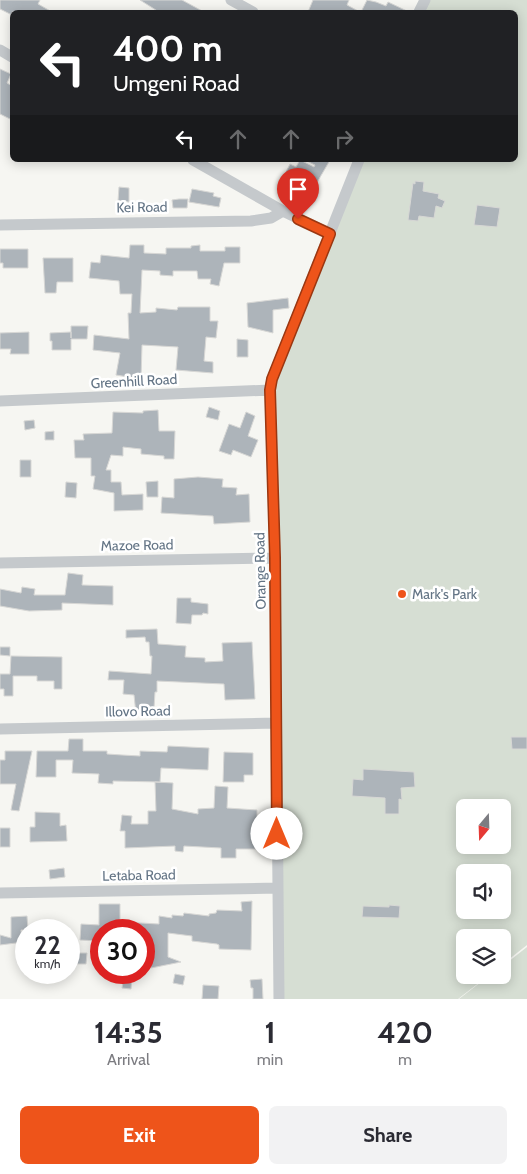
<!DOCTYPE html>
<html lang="en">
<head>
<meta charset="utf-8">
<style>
	:root { --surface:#fff; --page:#f2f2f3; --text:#2b2b33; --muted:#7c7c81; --accent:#ee541a }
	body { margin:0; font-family:Cabin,sans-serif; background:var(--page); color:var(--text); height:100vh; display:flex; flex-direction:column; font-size:19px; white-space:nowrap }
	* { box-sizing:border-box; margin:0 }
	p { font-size:16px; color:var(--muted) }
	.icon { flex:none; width:28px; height:28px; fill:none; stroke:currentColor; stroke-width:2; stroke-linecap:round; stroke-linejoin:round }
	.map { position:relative; height:999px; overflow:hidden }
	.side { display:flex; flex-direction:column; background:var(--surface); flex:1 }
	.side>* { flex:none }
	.top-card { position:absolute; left:10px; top:10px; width:508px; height:152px; border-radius:8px; box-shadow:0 2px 12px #0003; background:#202124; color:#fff; overflow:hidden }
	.needle { width:32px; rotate:199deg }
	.buttons { position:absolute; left:456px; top:799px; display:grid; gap:10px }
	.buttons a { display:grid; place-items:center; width:55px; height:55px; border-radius:8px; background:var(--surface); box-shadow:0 2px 12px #0003; font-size:25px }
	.speed { position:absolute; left:15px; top:919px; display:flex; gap:10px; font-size:25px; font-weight:700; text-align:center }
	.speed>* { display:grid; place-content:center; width:65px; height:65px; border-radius:50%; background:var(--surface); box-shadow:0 2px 12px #0003; line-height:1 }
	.speed small { font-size:12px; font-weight:400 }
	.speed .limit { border:8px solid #d22; background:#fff; color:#111 }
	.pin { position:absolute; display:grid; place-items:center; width:42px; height:42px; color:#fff; margin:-51px -21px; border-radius:50% 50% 50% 0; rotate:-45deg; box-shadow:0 0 5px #0007 }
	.pin .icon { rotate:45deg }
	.me { position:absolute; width:55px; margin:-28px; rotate:0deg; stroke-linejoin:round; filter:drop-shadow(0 0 4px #0008) }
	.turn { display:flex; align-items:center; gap:18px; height:105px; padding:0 20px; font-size:22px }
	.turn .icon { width:65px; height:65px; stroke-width:2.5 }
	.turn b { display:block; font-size:35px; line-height:42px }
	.lanes { display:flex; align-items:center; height:48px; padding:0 20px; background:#0003; justify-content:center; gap:25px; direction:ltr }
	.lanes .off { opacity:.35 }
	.eta { display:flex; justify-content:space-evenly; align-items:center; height:85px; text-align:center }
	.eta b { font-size:30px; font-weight:800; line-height:35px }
	.action { display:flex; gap:10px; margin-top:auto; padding:10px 20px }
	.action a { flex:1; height:58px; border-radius:8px; background:var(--accent); color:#fff; font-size:20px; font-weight:800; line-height:58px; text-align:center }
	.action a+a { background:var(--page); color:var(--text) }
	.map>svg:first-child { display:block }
	.green { fill:#d6ded3; fill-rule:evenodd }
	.building { fill:#adb4ba; stroke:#d7d7d5 }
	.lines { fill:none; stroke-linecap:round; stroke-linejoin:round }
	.minor { stroke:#c5c9cc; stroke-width:11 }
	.route-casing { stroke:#9b3711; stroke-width:12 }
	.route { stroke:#ee541a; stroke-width:9 }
	.poi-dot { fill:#ee541a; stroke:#fff; stroke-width:2 }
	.labels { text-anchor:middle; stroke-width:5; stroke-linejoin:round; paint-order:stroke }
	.street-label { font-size:14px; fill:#637485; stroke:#fff }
	.poi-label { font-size:14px; fill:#637485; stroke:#fff; text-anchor:start }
</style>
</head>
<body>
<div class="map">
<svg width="527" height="999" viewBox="0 0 527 999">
	<rect width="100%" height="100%" fill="#f6f6f2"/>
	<path class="green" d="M428,0H527V945L503,964L502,938H465V975H489L458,999H280L276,381L360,160H515V12H423ZM465,808H502V845H465ZM465,872H502V910H465Z
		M527,947V999H459L490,975H502L503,966Z"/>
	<path class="building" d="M0,0H40L38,4L52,12H12V15L0,9Z
		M140,0H182L204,12H159Z
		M313,0H349L347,5L360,12H308Z
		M367,0L376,2L386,6L388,2L409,12H361Z
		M0,69L11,74L7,83L12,86V120L0,114Z
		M300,160L314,167L315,165L305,160H330L315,186L286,172L290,164L296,167Z
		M415,181L424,182L423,191L439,194L438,198L445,201L442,208L436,206L434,218L419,216L418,221L408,220L413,183L415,184Z
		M119,187L129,188V202L118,201Z
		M192,189L214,193L213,196L221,198L219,207L189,202Z
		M179,199H188L187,208H173L172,200Z
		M477,205L500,208L497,227L474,225Z
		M130,245H144V253L166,254V248H191V246L200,245V251H225V247H240V263H224L219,286L210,284L211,279H198L197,271H173V276L160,275V271L142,270L140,313L156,312V308L177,310L178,307H210V321H218L216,338L206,337L204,361L213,362V373L176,370L178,347L142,345L141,379L116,375L120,353L93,350L94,335L129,339L128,313H131L132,294H120L119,281L89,278L91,262L100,263L101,255L129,258Z
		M0,249H28V268H3V263H0Z
		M43,258H73V282H57L56,293H45Z
		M288,298L289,308L273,310V333L248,327L247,303Z
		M71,326H88L87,339H71V350H52V341H50V333L71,332V338Z
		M29,332V354H10L11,349H0V333Z
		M237,339L248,340V357H237Z
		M209,407L220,411L218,420L206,417Z
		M158,410L159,431H175L174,459H164V456L141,454V449L123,447V456L111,455L106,470H111V482H121L122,495L143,494V510L114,511V493L93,489L95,476H91V458H75L74,440H84L83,434L112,433L113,412L143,413V411Z
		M246,412L255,416L248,436L258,440L251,457L233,450L231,455L219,451L229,424L240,428Z
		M34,420L35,428L25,430L24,421Z
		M54,431V440H45V432Z
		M20,460H31V477H20Z
		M198,477L223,479L222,487L237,488L236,495L249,494L250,522L214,524L213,516L161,513L162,497L174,498V479Z
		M158,481V497H147L146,482Z
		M66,482L77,483L76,498L65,497Z
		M68,573L83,575L82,585L113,586V605L62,603V610L29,611L0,606V589L21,593L22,587L35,589L34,595H65Z
		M177,598H191V602L208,604V614L203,613L202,615H192L191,624L176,623Z
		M157,629L158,644L186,646L185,657L205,658V662L223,661L222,643L252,642L255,699L225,700L224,684L157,681V692H155L154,708H151L152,713L136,714L134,695L123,694L124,680H108L109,671L151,674L152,656H150L149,642H146L145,637L126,638V630Z
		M0,647H10V656L0,655Z
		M11,656L62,657V689H54V681H37V676H13V696H4V689H0V674H10Z
		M511,737H527V749H512Z
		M69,739H83V751H107V754L122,755L140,756V751L167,752L168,746L209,748L208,770L161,768L160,782L113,781V784L98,783L99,774L72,773L73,760H56V777H36L37,751H68Z
		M5,751H32L19,811L11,810L16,784H0V760H5Z
		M224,752L253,753V775H244V782H223Z
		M363,769L414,772L415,787L401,788L402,800L399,799V814H385V798L352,796L353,779L363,780Z
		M155,782L173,783L172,809L198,814V809L214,808L215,786L228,787L227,808L257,810V820H264V832H256V849H236V858H221V848L184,846L183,852L175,851V846L125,848V831H120L122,815L132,816L131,824H148V811H156Z
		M35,812L60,813V826L66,825L67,841L30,842V827H35Z
		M0,828H10V847H0Z
		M64,868L65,877L50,879L49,870Z
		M252,901L251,950L219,949V945L217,944L192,941V936L168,933V957L181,962L151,968L147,950H144V930H101V941L80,940L81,924L99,925V904H120V922L159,924V916L172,918V915L183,916L184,913L209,916V914L216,913L217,910L242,911L241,902Z
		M389,905L400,906L399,918L362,917L363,906L389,907Z
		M27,916L28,930H21L22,940L24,942L0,945V935L11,938V917Z
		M77,953H87L86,964H76Z
		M175,974L185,976L183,985L173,983Z
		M124,976L132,977L131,989L122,988Z
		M262,979L263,999H253V988H251L250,980Z
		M203,985L219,986L218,999H202Z"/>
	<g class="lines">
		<path class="minor" d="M231,0L253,12
			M419,12L425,0
			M0,50L12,57
			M193,160L283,211L330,234
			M0,225L251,221L271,218L283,211
			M0,401L270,390
			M0,563L275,558
			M0,729L276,723
			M0,893L278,888
			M279,999L275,558L270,390L272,379L359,160"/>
	</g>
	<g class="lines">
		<defs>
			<path id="route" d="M277,834L275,558L270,390L272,379L330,234L298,219"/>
		</defs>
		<use href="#route" class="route-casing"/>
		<use href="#route" class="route"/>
	</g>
	<circle class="poi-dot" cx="402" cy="594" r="5"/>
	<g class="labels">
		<g class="street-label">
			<text transform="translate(142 207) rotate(-1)" y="5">Kei Road</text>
			<text transform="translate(134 381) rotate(-3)" y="5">Greenhill Road</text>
			<text transform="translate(137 545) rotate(-1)" y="5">Mazoe Road</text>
			<text transform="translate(260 571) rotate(-91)" y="5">Orange Road</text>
			<text transform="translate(138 711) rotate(-1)" y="5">Illovo Road</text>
			<text transform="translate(139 875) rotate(-1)" y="5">Letaba Road</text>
		</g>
		<g class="poi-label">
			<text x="412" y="599">Mark's Park</text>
		</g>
	</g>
</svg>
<div class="buttons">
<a><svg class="needle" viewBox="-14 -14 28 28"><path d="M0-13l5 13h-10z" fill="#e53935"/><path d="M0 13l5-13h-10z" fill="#7c7c81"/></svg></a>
<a><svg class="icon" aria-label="sound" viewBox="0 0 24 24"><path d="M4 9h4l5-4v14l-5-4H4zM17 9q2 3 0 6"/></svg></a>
<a><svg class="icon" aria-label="layers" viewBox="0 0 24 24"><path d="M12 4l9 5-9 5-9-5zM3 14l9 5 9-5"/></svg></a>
</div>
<div class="speed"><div>22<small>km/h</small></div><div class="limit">30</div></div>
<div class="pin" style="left:298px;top:219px;background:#d93025"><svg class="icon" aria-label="arrive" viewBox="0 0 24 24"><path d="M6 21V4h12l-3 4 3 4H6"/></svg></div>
<svg class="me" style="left:277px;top:834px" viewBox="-20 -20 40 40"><circle r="19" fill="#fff"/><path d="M0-13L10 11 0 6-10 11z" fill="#ee541a"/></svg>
<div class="top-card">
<div class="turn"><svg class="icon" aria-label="left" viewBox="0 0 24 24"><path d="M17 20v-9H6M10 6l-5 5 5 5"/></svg><div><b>400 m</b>Umgeni Road</div></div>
<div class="lanes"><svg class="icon" aria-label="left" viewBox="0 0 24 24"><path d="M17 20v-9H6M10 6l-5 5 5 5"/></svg><svg class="icon off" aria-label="ahead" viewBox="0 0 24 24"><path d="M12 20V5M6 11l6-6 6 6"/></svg><svg class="icon off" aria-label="ahead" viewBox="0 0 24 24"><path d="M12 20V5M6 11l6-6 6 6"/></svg><svg class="icon off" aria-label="right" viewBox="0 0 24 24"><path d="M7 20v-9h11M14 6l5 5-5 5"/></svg></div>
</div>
</div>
<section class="side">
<div class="eta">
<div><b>14:35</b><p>Arrival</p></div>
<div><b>1</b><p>min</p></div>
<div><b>420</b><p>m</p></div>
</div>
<div class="action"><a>Exit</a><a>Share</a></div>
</section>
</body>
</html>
